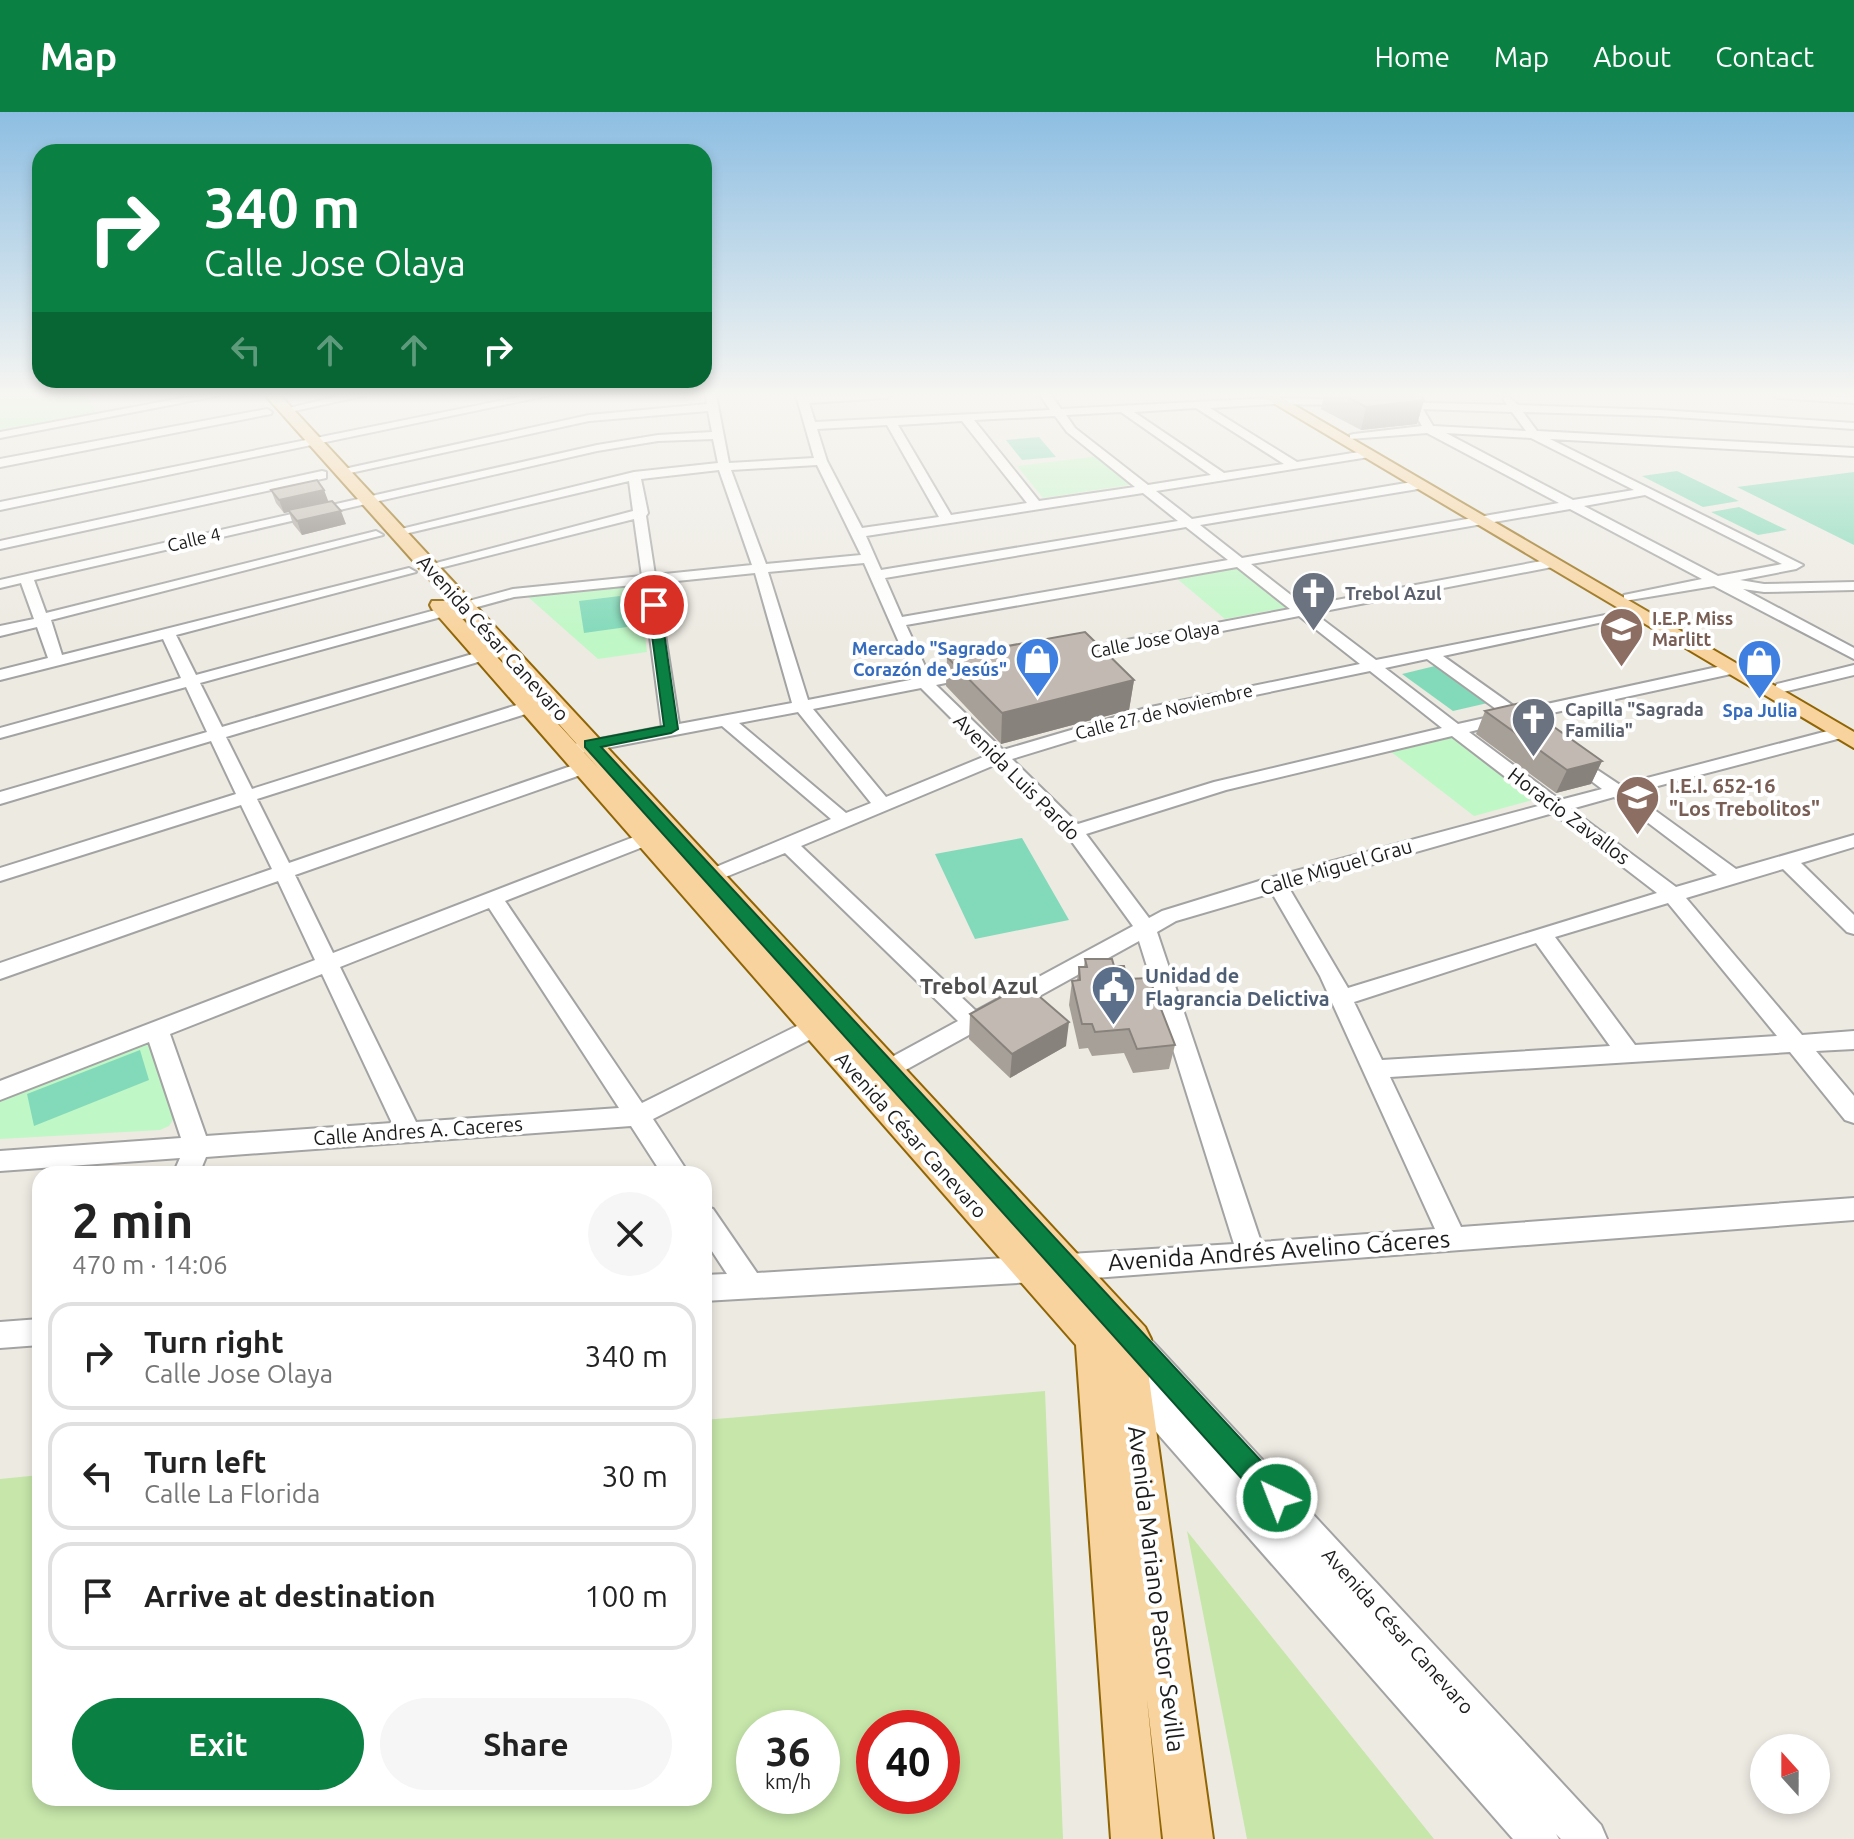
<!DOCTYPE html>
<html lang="en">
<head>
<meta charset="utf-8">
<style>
	:root { --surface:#fff; --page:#f6f6f6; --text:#222; --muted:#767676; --line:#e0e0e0; --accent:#0b8043 }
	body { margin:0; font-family:Ubuntu,sans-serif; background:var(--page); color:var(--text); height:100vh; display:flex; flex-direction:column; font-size:30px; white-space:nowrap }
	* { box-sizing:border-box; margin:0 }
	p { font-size:26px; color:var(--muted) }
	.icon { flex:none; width:44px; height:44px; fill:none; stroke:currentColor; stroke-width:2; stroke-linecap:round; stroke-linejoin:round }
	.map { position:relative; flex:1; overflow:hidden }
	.details { position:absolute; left:32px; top:1054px; width:680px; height:640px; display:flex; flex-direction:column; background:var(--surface); border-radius:24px; box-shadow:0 4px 12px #0003 }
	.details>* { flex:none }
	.top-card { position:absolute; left:32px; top:32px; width:680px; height:244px; border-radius:24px; box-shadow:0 4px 12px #0003; background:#0b8043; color:#fff; overflow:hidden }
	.needle { width:52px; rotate:339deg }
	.controls { position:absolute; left:1750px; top:1622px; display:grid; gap:16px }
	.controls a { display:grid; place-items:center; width:80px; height:80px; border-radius:50%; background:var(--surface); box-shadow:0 4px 12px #0003; font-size:40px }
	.speed { position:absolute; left:736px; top:1598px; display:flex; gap:16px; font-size:40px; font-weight:700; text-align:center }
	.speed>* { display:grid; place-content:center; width:104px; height:104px; border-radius:50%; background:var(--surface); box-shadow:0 4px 12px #0003; line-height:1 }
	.speed small { font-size:20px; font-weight:400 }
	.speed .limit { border:12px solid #d22; background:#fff; color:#111 }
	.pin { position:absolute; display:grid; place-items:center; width:68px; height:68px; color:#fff; margin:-34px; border:4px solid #fff; border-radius:50%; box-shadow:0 2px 8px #0007 }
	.me { position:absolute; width:88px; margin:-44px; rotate:317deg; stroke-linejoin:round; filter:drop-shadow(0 0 6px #0008) }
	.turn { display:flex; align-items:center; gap:28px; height:168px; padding:0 40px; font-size:36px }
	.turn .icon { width:104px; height:104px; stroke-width:2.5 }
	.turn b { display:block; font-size:56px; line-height:68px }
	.lanes { display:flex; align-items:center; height:76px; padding:0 40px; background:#0003; justify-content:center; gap:40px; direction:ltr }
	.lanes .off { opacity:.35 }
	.round { display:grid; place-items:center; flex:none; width:84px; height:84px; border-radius:42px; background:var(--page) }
	.headline { display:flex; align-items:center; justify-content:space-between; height:136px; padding:0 40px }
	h1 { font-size:48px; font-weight:700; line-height:60px }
	.cta { display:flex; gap:16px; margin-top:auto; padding:16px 40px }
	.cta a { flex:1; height:92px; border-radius:48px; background:var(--accent); color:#fff; font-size:32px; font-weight:700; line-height:92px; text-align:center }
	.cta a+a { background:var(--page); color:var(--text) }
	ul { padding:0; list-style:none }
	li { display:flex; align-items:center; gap:24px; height:108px; margin:0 16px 12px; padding:0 24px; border:4px solid var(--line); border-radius:24px }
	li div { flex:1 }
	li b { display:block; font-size:30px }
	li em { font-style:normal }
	header { display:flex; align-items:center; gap:48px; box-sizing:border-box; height:112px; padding:0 40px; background:var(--accent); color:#fff }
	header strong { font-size:38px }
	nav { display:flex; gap:44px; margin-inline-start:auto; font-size:28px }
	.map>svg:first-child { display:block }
	.grass { fill:#c6e6aa; fill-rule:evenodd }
	.park { fill:#c0f7c6 }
	.pitch { fill:#83daba }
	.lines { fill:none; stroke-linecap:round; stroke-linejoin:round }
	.minor-casing { stroke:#a3a3a3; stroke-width:4 }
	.major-casing { stroke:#906505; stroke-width:4 }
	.minor { fill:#fff; fill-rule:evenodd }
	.major { fill:#f8d39d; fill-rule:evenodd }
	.wall { fill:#a7a099 }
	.shaded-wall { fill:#88827d }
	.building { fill:#c2bab2; stroke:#88827d; stroke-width:2 }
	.route { fill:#0b8043; stroke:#07532c; stroke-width:2 }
	.labels { text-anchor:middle; stroke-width:8; stroke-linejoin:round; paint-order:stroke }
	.far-street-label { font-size:18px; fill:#1c1c1c; stroke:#fff }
	.far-worship-label { font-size:18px; font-weight:bold; fill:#5b616d; stroke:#fff; text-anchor:start }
	.far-education-label { font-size:18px; font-weight:bold; fill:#785e54; stroke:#fff; text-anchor:start }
	.far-shop-label { font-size:18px; font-weight:bold; fill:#366cbe; stroke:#fff; text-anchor:end }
	.street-label { font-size:20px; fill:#1c1c1c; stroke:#fff }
	.education-label { font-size:20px; font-weight:bold; fill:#785e54; stroke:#fff; text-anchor:start }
	.service-label { font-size:20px; font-weight:bold; fill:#4e5e75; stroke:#fff; text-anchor:start }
	.neighbourhood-label { font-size:22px; font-weight:bold; fill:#4f4f4f; stroke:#fff }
	.near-street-label { font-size:24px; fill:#1c1c1c; stroke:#fff }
</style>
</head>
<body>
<header>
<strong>Map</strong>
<nav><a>Home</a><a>Map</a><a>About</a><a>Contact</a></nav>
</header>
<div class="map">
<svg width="1854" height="1727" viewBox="0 0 1854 1727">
	<rect width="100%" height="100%" fill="#edeae2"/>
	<path class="grass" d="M1045,1279L1063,1727H0V1367L40,1363V1686H704V1308ZM754,1616H822V1684H754ZM874,1616H942V1684H874Z
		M1187,1419L1434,1727H1247Z"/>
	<path class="park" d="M0,283H86L96,301L0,318Z
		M1100,344L1135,372L1043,386L1017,354Z
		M1237,454L1290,495L1225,507L1175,465Z
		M639,472L647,540L598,547L527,484Z
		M1456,624L1540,686L1474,704L1390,639Z
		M143,931L153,933L174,1006L169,1014L160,1018L0,1027V986Z"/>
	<path class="pitch" d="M1039,325L1056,345L1022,348L1006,328Z
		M1677,359L1739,389L1703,395L1642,364Z
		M1854,360V433L1737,375Z
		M1739,395L1787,418L1758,423L1711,400Z
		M620,484L627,515L584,521L579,489Z
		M1439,553L1492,590L1453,599L1402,562Z
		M1022,726L1069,808L975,827L935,742Z
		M140,938L149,968L34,1014L27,982Z"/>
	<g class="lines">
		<defs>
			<path id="minor" d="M198,283H222L0,326V320Z
				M344,283H367L285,301L280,298Z
				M529,283H551L0,398V390Z
				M706,283H716L729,351L814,346L796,283H891L886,286L809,291L815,310L1050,298L1040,283H1051L1061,297L1273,286L1353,288L1358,291L1357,293L1273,292L1210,296L1297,350L1365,339L1369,341V345L1156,379L1192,407L1418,369L1424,373L1418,377L1200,413L1242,446L1559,391L1427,321L1350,327V323L1354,322L1422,314L1412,297L1391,295L1390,293L1395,290L1507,293L1503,287L1508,284L1518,293L1660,298L1854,311V317L1660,304L1523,300L1537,319L1854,336V344L1550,327L1803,453L1796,457L1740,468L1764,472L1854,470V478L1764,480L1743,477L1854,536V547L1714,474L1624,489V483L1702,467L1570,397L1251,452L1305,494L1552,447L1559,451L1552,455L1314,501L1376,548L1641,496L1643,499L1636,503L1443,544L1519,598L1731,552L1737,554V560L1731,562L1529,606L1528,612L1513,609L1469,620L1560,688L1602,677L1566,650L1563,646L1572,641L1620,673L1839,616L1845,617L1848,621L1845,625L1631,681L1736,757L1854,723V735L1801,751L1854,803V822L1847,820L1783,757L1686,786L1802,923L1854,919V937L1816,939L1854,984V1011L1845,1008L1790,940L1390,965L1461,1115L1854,1086V1108L1068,1168L704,1189V1163L727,1162L704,1127V1094L713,1097L757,1161L1234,1132L1139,829L882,971L874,974L866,971L862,965L866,959L958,909L785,741L718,768L711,770L701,764L704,760L831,707L722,614L575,642L569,641L566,637L569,633L662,615L643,472L514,485L200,571L222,615L476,541H488V547L226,625L252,677L523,591H535L537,595L535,599L257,687L289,751L577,652H589L592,656L589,660L295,763L333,841L639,723H653L656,727L653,731L505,789L642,991L807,909L815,907L823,909L827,915L823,921L653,1007L689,1062H662L631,1014L206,1045L199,1062H173L180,1046L0,1059V1039L181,1026L149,930L0,988V969L315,848L278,769L0,867V851L272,757L241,693L0,769V756L236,682L211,629L0,692V680L207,620L186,575L0,626V616L181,566L163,527L0,568V558L48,546L37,515L0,524V514L34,507L21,471L0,476V468L597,333L658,323L712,320L708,299L589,309L341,363L335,359L589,303L707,292ZM1196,296L1284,352L1224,361L1134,300ZM1423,297L1512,300L1526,319L1433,314ZM1121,300L1211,363L1148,373L1075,316L1066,303ZM1055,304L1067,320L1135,375L1039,389L974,308ZM962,309L1027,391L951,403L898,313ZM887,313L939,405L862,416L827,349L817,317ZM1446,321L1531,326L1634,378L1573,388ZM713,327L718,351L634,360L389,420L396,424L629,369L633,399L421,455L428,459L634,407L642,464L513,477L196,563L176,523L416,460L409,456L62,543L51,508L383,423L376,419L46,501L34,468L597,339L658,329ZM817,353L861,443L766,452L731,358ZM719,358L752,453L655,463L646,404L648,401L641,367ZM1143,381L1178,409L881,458L866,424ZM1645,383L1782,452L1718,464L1584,394ZM1186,415L1228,448L902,505L885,466ZM864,451L915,567L808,588L768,460ZM1237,455L1290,497L1074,538L1066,543L1074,548L1299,504L1360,552L1146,596L1003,638L936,573L980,564V558L930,565L906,513ZM755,461L792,591L679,612L657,471ZM1427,547L1503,602L1458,612L1385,556ZM1370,559L1442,616L1214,670L1078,712L1012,647L1149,605ZM921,576L988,643L886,685L813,597ZM798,600L871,691L846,701L739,611ZM1452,624L1542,693L1269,766L1162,799L1149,806L1086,722L1226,678ZM997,652L1067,723L1133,814L976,899L801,734ZM1614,685L1717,763L1676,775L1571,697ZM1553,701L1657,781L1348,876L1289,776ZM1272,781L1320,864L1435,1117L1261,1130L1157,820L1176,809ZM1668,791L1777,924L1635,933L1555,825ZM489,796L619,996L416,1010L340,855ZM1536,831L1610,934L1382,948L1354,890ZM322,862L392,1011L206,1024L170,922Z
				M1773,283L1854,285V291L1778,286Z
				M267,297L272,300L271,302L0,355V347Z
				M322,359L326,360V366L0,437V429Z
				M1854,553V563L1783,580L1775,575L1777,572Z
				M40,1207V1233L0,1236V1210Z
				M1132,1214L1142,1218L1601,1713L1607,1727H1561L1556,1722L1559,1727H1513L1122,1281L1118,1271L1122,1261L1133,1257L1144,1261L1122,1236L1117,1227L1122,1218Z"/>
			<path id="major" d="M265,283H280L1145,1215L1151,1227L1149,1267L1213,1727H1163L1147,1587L1161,1727H1111L1076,1233L432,497L430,493L432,489H446L601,659Z
				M1260,283H1277L1854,620V636Z"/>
		</defs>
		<use href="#minor" class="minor-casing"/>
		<use href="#major" class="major-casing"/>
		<use href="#minor" class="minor"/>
		<use href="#major" class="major"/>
	</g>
	<path class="wall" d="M1324,283H1421L1424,288L1417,312L1361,318L1321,297Z
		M271,378H324L328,390L346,412L302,423L293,412L289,400L284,401L276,391Z
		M947,545L1134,568L1129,598L1001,632L946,574Z
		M1485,599L1602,649L1591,672L1556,681L1476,622Z
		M1085,847L1114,854L1127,867L1175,933L1169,957L1133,961L1124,941L1092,944L1088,936L1079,937L1069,893L1072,869L1077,868L1079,855H1084Z
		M970,902L1066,934L1010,966L969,927Z"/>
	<path class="shaded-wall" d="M1424,288L1417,312L1361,318L1366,295Z
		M324,378L329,391L284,401L279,388Z
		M341,399L346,412L302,423L297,409Z
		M1134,568L1129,598L1001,632L1002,601Z
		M1602,649L1591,672L1556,681L1567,658Z
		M1069,910L1066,934L1010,966L1012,942Z"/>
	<path class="building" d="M1344,283H1421L1424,288L1366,295Z
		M317,368L324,378L279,388L271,378Z
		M332,389L341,399L297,409L288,398Z
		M1085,520L1134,568L1002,601L947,545Z
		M1520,591L1602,649L1567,658L1485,599Z
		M1085,847H1112L1114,854H1124L1127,867L1149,866L1175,933L1137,937L1129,917L1095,920L1092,912H1082L1072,869L1080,868L1079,855H1087Z
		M1025,872L1069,910L1012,942L970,902Z"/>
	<linearGradient id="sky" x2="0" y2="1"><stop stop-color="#8dbee2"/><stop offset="0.54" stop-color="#f7f6f2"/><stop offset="1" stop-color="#f7f6f2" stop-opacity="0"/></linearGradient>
	<rect width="1854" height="525" fill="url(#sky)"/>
	<path class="route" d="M654,490L660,493L678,617L671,621L601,635L1287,1377L1291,1386L1287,1396L1277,1400L1268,1396L585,635V629L664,614L648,493Z"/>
	<defs>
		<symbol id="church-pin" viewBox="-11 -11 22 30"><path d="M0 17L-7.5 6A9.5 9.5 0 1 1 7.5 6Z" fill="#6b7280" stroke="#fff"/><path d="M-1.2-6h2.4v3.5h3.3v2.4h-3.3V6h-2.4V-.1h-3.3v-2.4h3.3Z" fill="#fff"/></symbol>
		<symbol id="school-pin" viewBox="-11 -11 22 30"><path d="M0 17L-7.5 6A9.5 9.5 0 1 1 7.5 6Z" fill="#8d6e63" stroke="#fff"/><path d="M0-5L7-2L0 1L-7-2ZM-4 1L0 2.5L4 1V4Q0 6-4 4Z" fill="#fff"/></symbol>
		<symbol id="shop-pin" viewBox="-11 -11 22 30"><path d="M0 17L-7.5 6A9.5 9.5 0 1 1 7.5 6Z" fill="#3f7fe0" stroke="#fff"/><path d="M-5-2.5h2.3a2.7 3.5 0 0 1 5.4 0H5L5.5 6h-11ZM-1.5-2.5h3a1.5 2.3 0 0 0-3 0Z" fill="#fff"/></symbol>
		<symbol id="civic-pin" viewBox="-11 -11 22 30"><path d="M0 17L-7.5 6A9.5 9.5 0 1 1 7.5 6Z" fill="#5c6f8a" stroke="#fff"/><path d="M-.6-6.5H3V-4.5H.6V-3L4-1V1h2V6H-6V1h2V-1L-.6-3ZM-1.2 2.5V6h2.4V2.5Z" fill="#fff"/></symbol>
	</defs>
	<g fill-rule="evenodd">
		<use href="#church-pin" x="1288" y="456" width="51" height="69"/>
		<use href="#school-pin" x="1596" y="492" width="51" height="69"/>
		<use href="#shop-pin" x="1012" y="522" width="51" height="69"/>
		<use href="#shop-pin" x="1734" y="524" width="51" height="69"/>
		<use href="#church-pin" x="1508" y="582" width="51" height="69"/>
		<use href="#school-pin" x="1612" y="660" width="51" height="69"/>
		<use href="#civic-pin" x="1088" y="850" width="51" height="69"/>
	</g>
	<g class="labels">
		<g class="far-street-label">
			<text transform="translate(194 428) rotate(-13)" y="6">Calle 4</text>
			<text transform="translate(1155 528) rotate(-11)" y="6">Calle Jose Olaya</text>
			<text transform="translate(1164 600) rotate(-14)" y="6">Calle 27 de Noviembre</text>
		</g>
		<g class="far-worship-label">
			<text x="1345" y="488">Trebol Azul</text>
			<text x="1565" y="604">Capilla "Sagrada<tspan x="1565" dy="21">Familia"</tspan></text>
		</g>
		<g class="far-education-label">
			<text x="1652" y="513">I.E.P. Miss<tspan x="1652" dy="21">Marlitt</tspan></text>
		</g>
		<g class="far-shop-label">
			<text x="1007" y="543">Mercado "Sagrado<tspan x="1007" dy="21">Corazón de Jesús"</tspan></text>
			<text x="1760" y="605" text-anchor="middle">Spa Julia</text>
		</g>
		<g class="street-label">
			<text transform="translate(493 526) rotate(48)" y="7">Avenida César Canevaro</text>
			<text transform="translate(1017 665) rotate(45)" y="7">Avenida Luis Pardo</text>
			<text transform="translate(1569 704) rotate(37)" y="7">Horacio Zavallos</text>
			<text transform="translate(1336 755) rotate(-16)" y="7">Calle Miguel Grau</text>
			<text transform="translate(418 1019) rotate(-4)" y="7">Calle Andres A. Caceres</text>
			<text transform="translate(911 1023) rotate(48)" y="7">Avenida César Canevaro</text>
			<text transform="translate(1398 1519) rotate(48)" y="7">Avenida César Canevaro</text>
		</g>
		<g class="education-label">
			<text x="1669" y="681">I.E.I. 652-16<tspan x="1669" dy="23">"Los Trebolitos"</tspan></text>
		</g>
		<g class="service-label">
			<text x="1145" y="871">Unidad de<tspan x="1145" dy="23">Flagrancia Delictiva</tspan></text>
		</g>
		<g class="neighbourhood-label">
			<text x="979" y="882">Trebol Azul</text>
		</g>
		<g class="near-street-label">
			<text transform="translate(1279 1139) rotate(-4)" y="8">Avenida Andrés Avelino Cáceres</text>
			<text transform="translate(1156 1477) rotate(83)" y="8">Avenida Mariano Pastor Sevilla</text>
		</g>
	</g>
</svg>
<div class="controls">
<a><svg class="needle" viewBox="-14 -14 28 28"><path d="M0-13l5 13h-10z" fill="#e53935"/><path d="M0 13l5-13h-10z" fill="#767676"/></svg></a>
</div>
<div class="speed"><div>36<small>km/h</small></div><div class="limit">40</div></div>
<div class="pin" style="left:654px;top:493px;background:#d93025"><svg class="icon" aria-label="arrive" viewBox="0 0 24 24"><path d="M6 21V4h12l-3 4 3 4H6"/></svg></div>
<svg class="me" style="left:1277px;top:1386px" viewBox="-20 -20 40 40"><circle r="17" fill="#0b8043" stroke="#fff" stroke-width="3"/><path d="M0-11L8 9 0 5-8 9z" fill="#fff"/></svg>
<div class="top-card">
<div class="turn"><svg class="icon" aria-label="right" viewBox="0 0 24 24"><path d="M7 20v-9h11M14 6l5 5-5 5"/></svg><div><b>340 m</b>Calle Jose Olaya</div></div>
<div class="lanes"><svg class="icon off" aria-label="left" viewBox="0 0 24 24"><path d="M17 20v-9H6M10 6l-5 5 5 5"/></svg><svg class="icon off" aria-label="ahead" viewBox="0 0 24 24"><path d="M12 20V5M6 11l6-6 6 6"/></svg><svg class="icon off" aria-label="ahead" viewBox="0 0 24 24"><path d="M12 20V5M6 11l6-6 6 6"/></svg><svg class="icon" aria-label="right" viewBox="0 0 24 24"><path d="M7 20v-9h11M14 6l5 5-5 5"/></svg></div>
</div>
<section class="details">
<div class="headline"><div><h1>2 min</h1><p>470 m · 14:06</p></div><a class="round"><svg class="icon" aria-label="close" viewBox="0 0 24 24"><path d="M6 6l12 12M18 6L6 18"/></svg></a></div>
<ul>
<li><svg class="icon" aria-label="right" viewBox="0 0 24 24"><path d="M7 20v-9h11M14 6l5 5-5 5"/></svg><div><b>Turn right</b><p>Calle Jose Olaya</p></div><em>340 m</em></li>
<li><svg class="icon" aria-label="left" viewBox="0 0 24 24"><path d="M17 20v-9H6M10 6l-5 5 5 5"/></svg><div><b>Turn left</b><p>Calle La Florida</p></div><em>30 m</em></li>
<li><svg class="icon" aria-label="arrive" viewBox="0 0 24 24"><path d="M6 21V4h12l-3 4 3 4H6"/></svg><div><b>Arrive at destination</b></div><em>100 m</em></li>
</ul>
<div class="cta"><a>Exit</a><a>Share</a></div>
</section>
</div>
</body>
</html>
